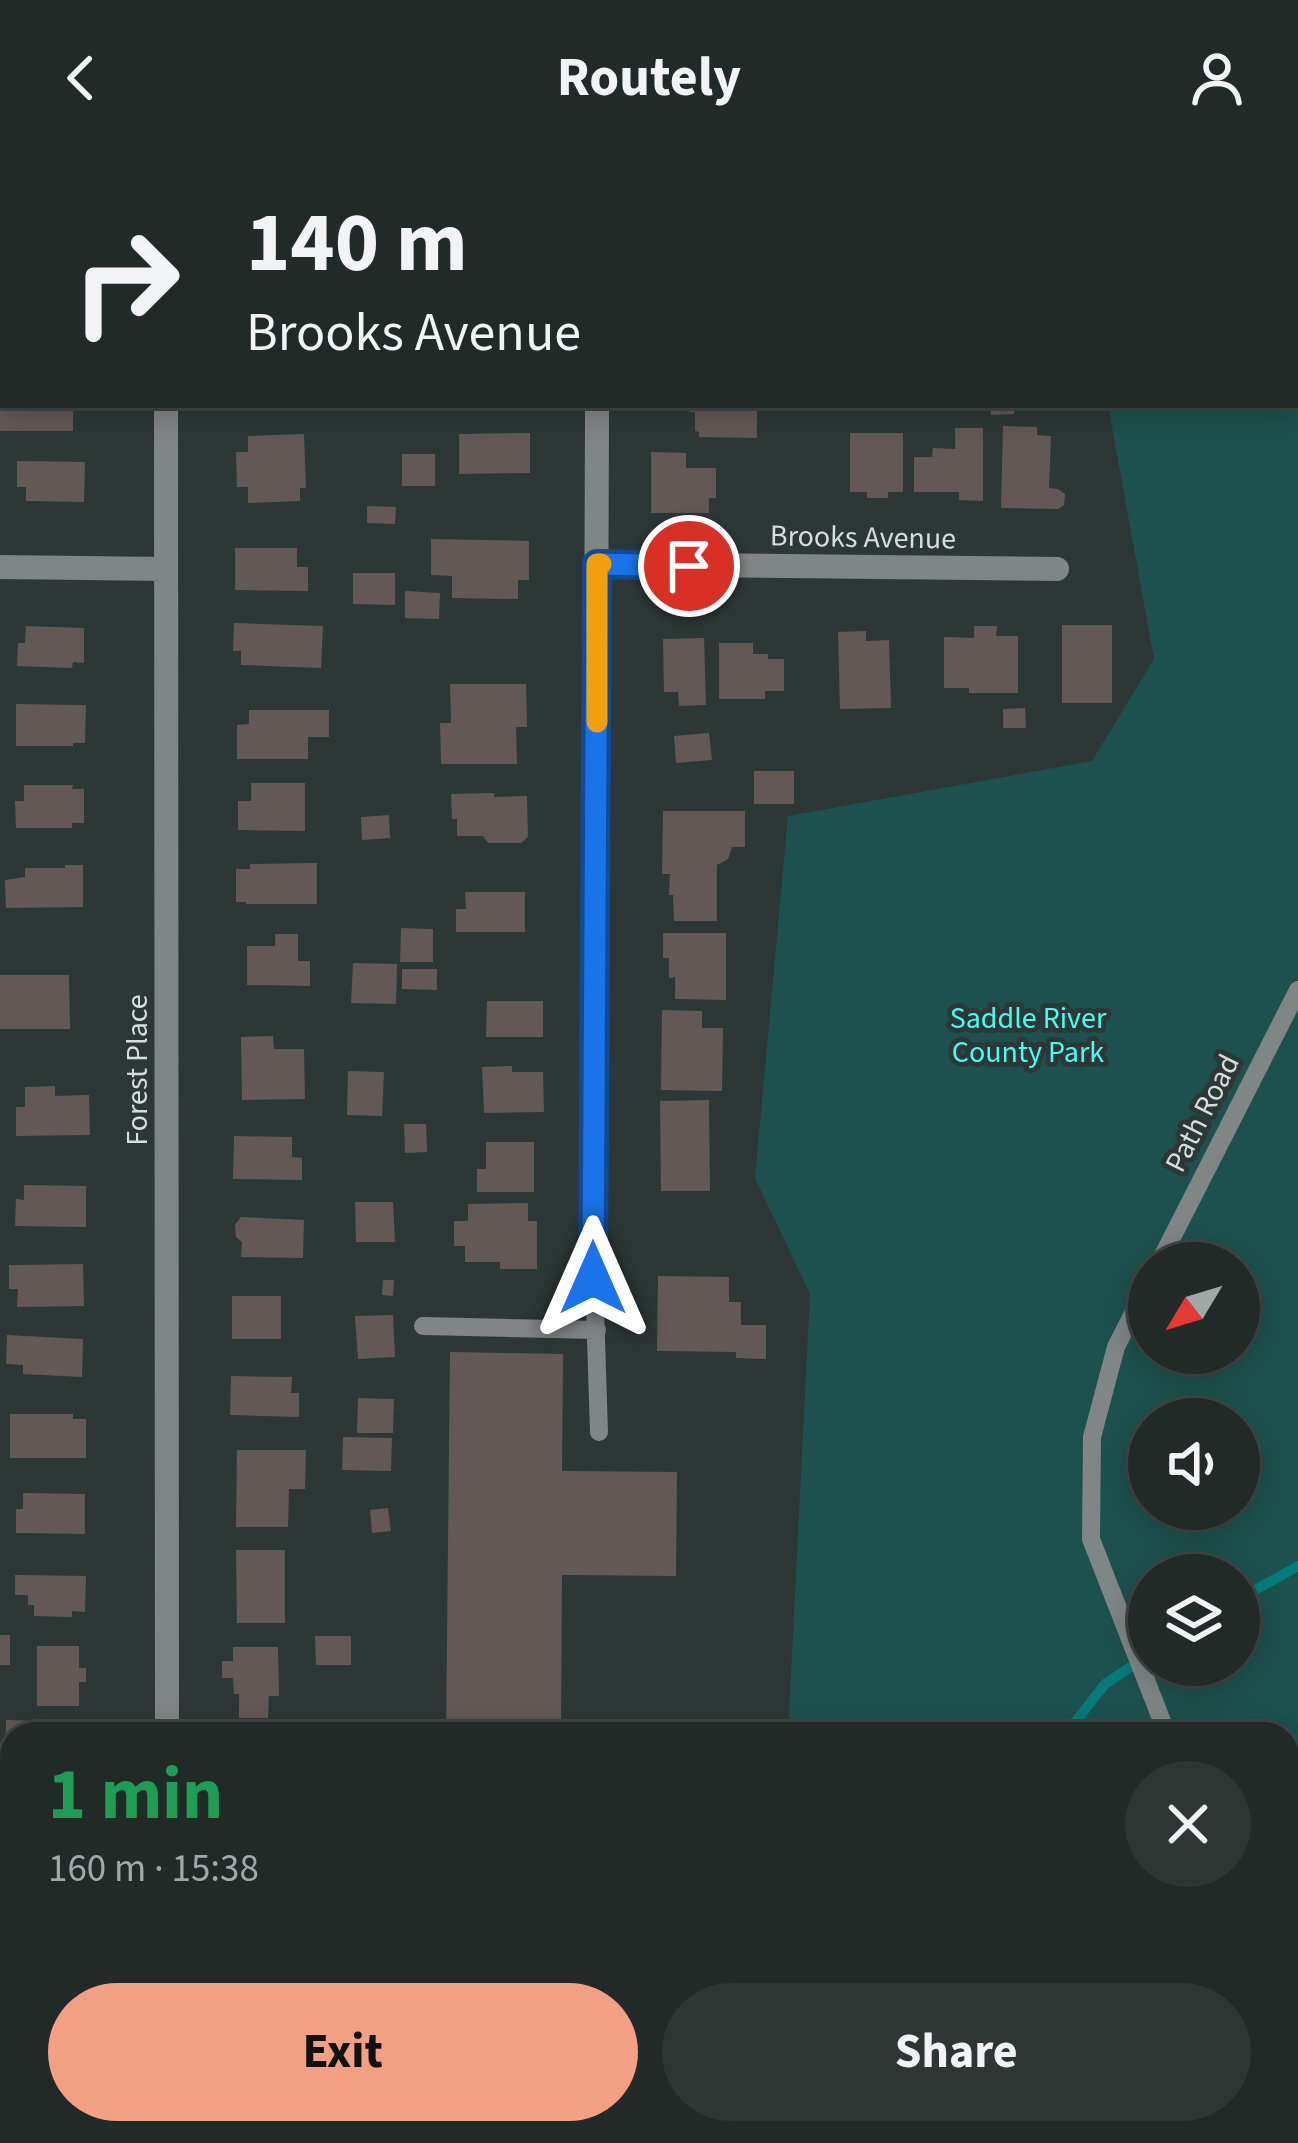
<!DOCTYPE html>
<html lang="en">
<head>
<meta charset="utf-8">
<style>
	:root { --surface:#222a28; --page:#2e3634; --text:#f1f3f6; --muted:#a2a7a8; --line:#3f4645; --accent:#f39f84 }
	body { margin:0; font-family:"Source Sans 3",sans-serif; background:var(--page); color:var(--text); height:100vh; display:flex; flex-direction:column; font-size:45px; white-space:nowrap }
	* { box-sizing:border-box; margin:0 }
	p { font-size:39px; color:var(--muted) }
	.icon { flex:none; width:66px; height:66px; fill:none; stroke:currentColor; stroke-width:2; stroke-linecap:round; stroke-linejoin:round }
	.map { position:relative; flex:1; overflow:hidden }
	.sheet { position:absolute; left:0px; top:1566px; width:1299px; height:423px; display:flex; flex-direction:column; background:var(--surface); border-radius:36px 36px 0 0; box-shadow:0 6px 30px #0003,0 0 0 3px var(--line) }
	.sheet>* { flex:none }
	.hud { position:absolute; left:0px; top:0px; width:1299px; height:252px; box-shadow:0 6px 30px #0003,0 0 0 3px var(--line); background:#222a28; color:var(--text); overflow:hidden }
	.needle { width:78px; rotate:232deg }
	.buttons { position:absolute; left:1128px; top:1086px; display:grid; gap:24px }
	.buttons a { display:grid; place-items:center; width:132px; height:132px; border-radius:50%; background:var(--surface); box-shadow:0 6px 30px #0003,0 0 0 3px var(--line); font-size:60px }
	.pin { position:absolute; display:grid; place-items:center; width:102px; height:102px; color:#fff; margin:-51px; border:6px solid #fff; border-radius:50%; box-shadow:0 3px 12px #0007 }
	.me { position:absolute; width:132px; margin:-66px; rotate:0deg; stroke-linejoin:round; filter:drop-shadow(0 0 9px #0008) }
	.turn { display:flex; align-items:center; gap:42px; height:252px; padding:0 48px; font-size:54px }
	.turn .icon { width:156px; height:156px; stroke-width:2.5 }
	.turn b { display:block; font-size:84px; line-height:102px }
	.round { display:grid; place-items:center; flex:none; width:126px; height:126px; border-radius:63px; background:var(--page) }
	.head { display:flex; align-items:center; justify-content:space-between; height:204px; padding:0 48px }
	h1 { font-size:72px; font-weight:700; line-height:90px; color:#1e9e55 }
	.primary-button { display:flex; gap:24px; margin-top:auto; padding:24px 48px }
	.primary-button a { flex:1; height:138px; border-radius:72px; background:var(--accent); color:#111; font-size:48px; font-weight:700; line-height:138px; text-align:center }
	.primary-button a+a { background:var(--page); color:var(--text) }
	header { display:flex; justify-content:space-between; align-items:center; height:156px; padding:0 48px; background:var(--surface); font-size:54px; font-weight:700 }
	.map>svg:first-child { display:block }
	.green { fill:#1d514d; fill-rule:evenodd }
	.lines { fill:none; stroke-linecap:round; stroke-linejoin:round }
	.stream { stroke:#037d76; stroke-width:10 }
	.building { fill:#625855 }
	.lane { stroke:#808585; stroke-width:18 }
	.street { stroke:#808585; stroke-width:24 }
	.route-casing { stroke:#114b97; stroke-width:30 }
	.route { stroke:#1a73e8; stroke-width:21 }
	.slow { stroke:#f59e0b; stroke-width:21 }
	.labels { text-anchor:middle; stroke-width:10; stroke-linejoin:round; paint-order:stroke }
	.street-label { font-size:30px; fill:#d7dddd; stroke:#2d3836 }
	.park-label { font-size:30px; fill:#43fff1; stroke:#2d3836 }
</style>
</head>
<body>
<header><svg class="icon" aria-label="back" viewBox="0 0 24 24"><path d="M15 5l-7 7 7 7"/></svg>Routely<svg class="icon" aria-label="person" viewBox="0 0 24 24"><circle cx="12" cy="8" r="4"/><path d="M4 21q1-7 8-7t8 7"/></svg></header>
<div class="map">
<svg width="1298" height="1987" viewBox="0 0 1298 1987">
	<rect width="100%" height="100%" fill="#2d3836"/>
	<path class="green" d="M815,0H1298V1987H427L429,1977H1287V1578H788L810,1138L755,1022L788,660L1092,605L1154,503L1108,249H1296V3H815ZM1149,1107H1239V1197H1149ZM1149,1263H1239V1353H1149ZM1149,1419H1239V1509H1149Z"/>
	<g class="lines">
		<path class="stream" d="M1239,1443L1298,1410
			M1066,1578L1105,1528L1149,1499
			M860,1987L863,1977"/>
	</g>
	<path class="building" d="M0,249H73V275H0Z
		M689,249H757V282L699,281V276L695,275V256H689Z
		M990,249H1014V258L991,259Z
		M1003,270L1037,271V279L1051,280L1049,332L1058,333L1065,338L1064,349L1058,353L1001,352Z
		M955,272H983V345L959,344V336H914V301H932L933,292L955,293Z
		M530,277V317L459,318V278Z
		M850,277H903V336H888V342H867V336H850Z
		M304,278L306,332H300V345L248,347V331H237L236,296H248V280Z
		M651,296L686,297V312H716V342H709V357H651Z
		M402,298H435V330H402Z
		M17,305L85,306L84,346L26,345V331H17Z
		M367,350L396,351L395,368L367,367Z
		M431,383L529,385V424H518V443L452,442V420L431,419Z
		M235,392H297V411H308V435L235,434Z
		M353,417H395V449L353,448Z
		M405,435L440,437L439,463L405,462Z
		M234,467L323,470L321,512L241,509V495H233Z
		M1062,469H1112V547H1062Z
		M26,470L84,472V507L73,506L72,512L17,510L18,487H25Z
		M974,470H997L996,480H1018V537H969V532H944V481L974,482Z
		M866,475V485L889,484L891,552L840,553L838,476Z
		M704,482L706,549L679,550L678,536H664L663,483Z
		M719,487H753V498H768V503H784V535H765V543H719Z
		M450,528H526L527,571H516L517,608H441L440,567H451Z
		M16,548L86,549L85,587H73V590H16Z
		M1025,552L1026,572H1003V553Z
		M249,554H329V581H308V603H237V569L249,568Z
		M709,577L712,604L676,607L674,580Z
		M754,615H794V648H754Z
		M251,627H305V675L238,674V645H251Z
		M24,629H73L72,633H84V667H72V672H16L15,645H24Z
		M494,637V641L527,640L528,681L521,687H488L483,680H457V663H452L451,638Z
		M663,655H745V691H732L728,703L717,709V765H674L673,739H669L670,718H662Z
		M389,659L390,682L362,684L361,661Z
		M317,707V748H246V746H236V713H250V708Z
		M65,709H83V751L6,752L5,724L25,721V712H65Z
		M465,736H525V776H456V753H466Z
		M401,772L433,773V806H400Z
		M663,777H726V844L675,843V821L669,822V802H663Z
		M275,778H298V805H310V830L247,829V790H275Z
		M353,807L397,808L396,848L351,847Z
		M402,813H437V834L402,833Z
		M0,819H69L70,873H0Z
		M487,845H543V881H486Z
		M662,854L702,855V872H723L722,935L661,934Z
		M273,880L274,893H304L305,943L242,944L241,881Z
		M512,910V916H543L544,956L484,957L482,911Z
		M348,915L384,916L382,960L347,959Z
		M55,930V940L89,939L90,979L16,980V951H25V931Z
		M709,944L710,1035H661L660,945Z
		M404,968H426L427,996L405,997Z
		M234,980L292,981V1001L302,1002V1024L233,1023Z
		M486,986H534V1036H477V1013H486Z
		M24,1029L86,1030V1071L15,1070L16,1043L24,1044Z
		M355,1046H393L395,1086H356Z
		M528,1047V1065H537V1113H500V1106H465V1090H454V1065H468V1048Z
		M241,1061L304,1064L303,1102L241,1101L242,1086L236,1081L235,1069Z
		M83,1108L84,1150L17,1151L18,1133H9V1109Z
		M658,1120L729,1121V1146H741V1169H766V1203L736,1202V1196L657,1195Z
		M383,1124H394L393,1140L382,1139Z
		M232,1140H281V1183H232Z
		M393,1159L395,1201L358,1203L355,1160Z
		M7,1179L83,1183L82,1221L23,1218V1209L6,1208Z
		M450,1196L563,1198L562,1315L677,1316L676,1420L562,1419L561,1578H446Z
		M231,1220L292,1221L291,1237H299V1261L230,1259Z
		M358,1242L394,1243L393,1277H357Z
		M10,1258H73V1263H86V1302H10Z
		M343,1281L392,1282L391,1315L342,1314Z
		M237,1294H306L305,1333H289L288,1371H236Z
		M23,1337L85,1338V1378L16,1377V1353H23Z
		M388,1352L391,1375L372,1377L370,1354Z
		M236,1394H285V1467H237Z
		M15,1419L86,1420L85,1456L72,1455V1461L34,1460V1449H28V1439H15Z
		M0,1479H10V1509H0Z
		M315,1480H351V1509H316Z
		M37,1490H79V1512H86V1526H79V1550H37Z
		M233,1491H278L279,1540H269L268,1562H239V1538H234L233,1522H222V1505H233Z
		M6,1564L82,1566L81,1578H12V1623H5Z
		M0,1723H12V1775H6V1760H0Z
		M0,1829H12V1860H0Z
		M0,1894L12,1895V1929H0Z
		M239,1977H309V1986H239Z
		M16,1981L69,1982V1987H17Z"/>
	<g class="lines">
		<path class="lane" d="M1159,1107L1298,834
			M594,1122L599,1276
			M1149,1126L1116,1191L1092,1281L1091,1383L1167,1578
			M423,1170L597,1174
			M1287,1789L1298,1809"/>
		<path class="street" d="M166,0V3
			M596,0V3
			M166,249L167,1578
			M597,408L1057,413
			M0,411L166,413
			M594,1122L597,249
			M167,1977V1987"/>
	</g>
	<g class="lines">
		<defs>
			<path id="route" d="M593,1122L597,408L689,410"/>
		</defs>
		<use href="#route" class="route-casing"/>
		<use href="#route" class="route"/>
		<path class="slow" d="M597,566V408H601"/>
	</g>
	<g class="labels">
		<g class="street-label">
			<text transform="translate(863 381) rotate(1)" y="10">Brooks Avenue</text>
			<text transform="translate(137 914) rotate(-90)" y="10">Forest Place</text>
			<text transform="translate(1202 957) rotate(-63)" y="10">Path Road</text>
		</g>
		<g class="park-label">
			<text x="1028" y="872">Saddle River<tspan x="1028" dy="34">County Park</tspan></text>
		</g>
	</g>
</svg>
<div class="buttons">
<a><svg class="needle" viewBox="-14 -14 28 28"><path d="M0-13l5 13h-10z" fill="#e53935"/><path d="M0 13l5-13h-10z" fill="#a2a7a8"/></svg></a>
<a><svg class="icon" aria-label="sound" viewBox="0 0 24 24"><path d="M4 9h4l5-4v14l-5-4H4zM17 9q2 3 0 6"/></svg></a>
<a><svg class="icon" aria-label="layers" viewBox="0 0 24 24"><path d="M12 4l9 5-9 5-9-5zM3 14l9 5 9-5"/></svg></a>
</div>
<div class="pin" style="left:689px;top:410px;background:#d93025"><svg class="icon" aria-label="arrive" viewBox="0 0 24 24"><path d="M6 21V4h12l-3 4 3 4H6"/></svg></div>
<svg class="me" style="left:593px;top:1122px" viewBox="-20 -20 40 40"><path d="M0-17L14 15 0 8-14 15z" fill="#1a73e8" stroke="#fff" stroke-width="4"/></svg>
<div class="hud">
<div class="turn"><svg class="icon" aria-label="right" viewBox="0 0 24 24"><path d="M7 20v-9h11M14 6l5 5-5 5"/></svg><div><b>140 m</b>Brooks Avenue</div></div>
</div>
<section class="sheet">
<div class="head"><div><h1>1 min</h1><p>160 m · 15:38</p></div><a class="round"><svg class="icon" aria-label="close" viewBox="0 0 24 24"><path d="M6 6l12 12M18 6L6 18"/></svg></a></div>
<div class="primary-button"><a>Exit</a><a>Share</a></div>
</section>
</div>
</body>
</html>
